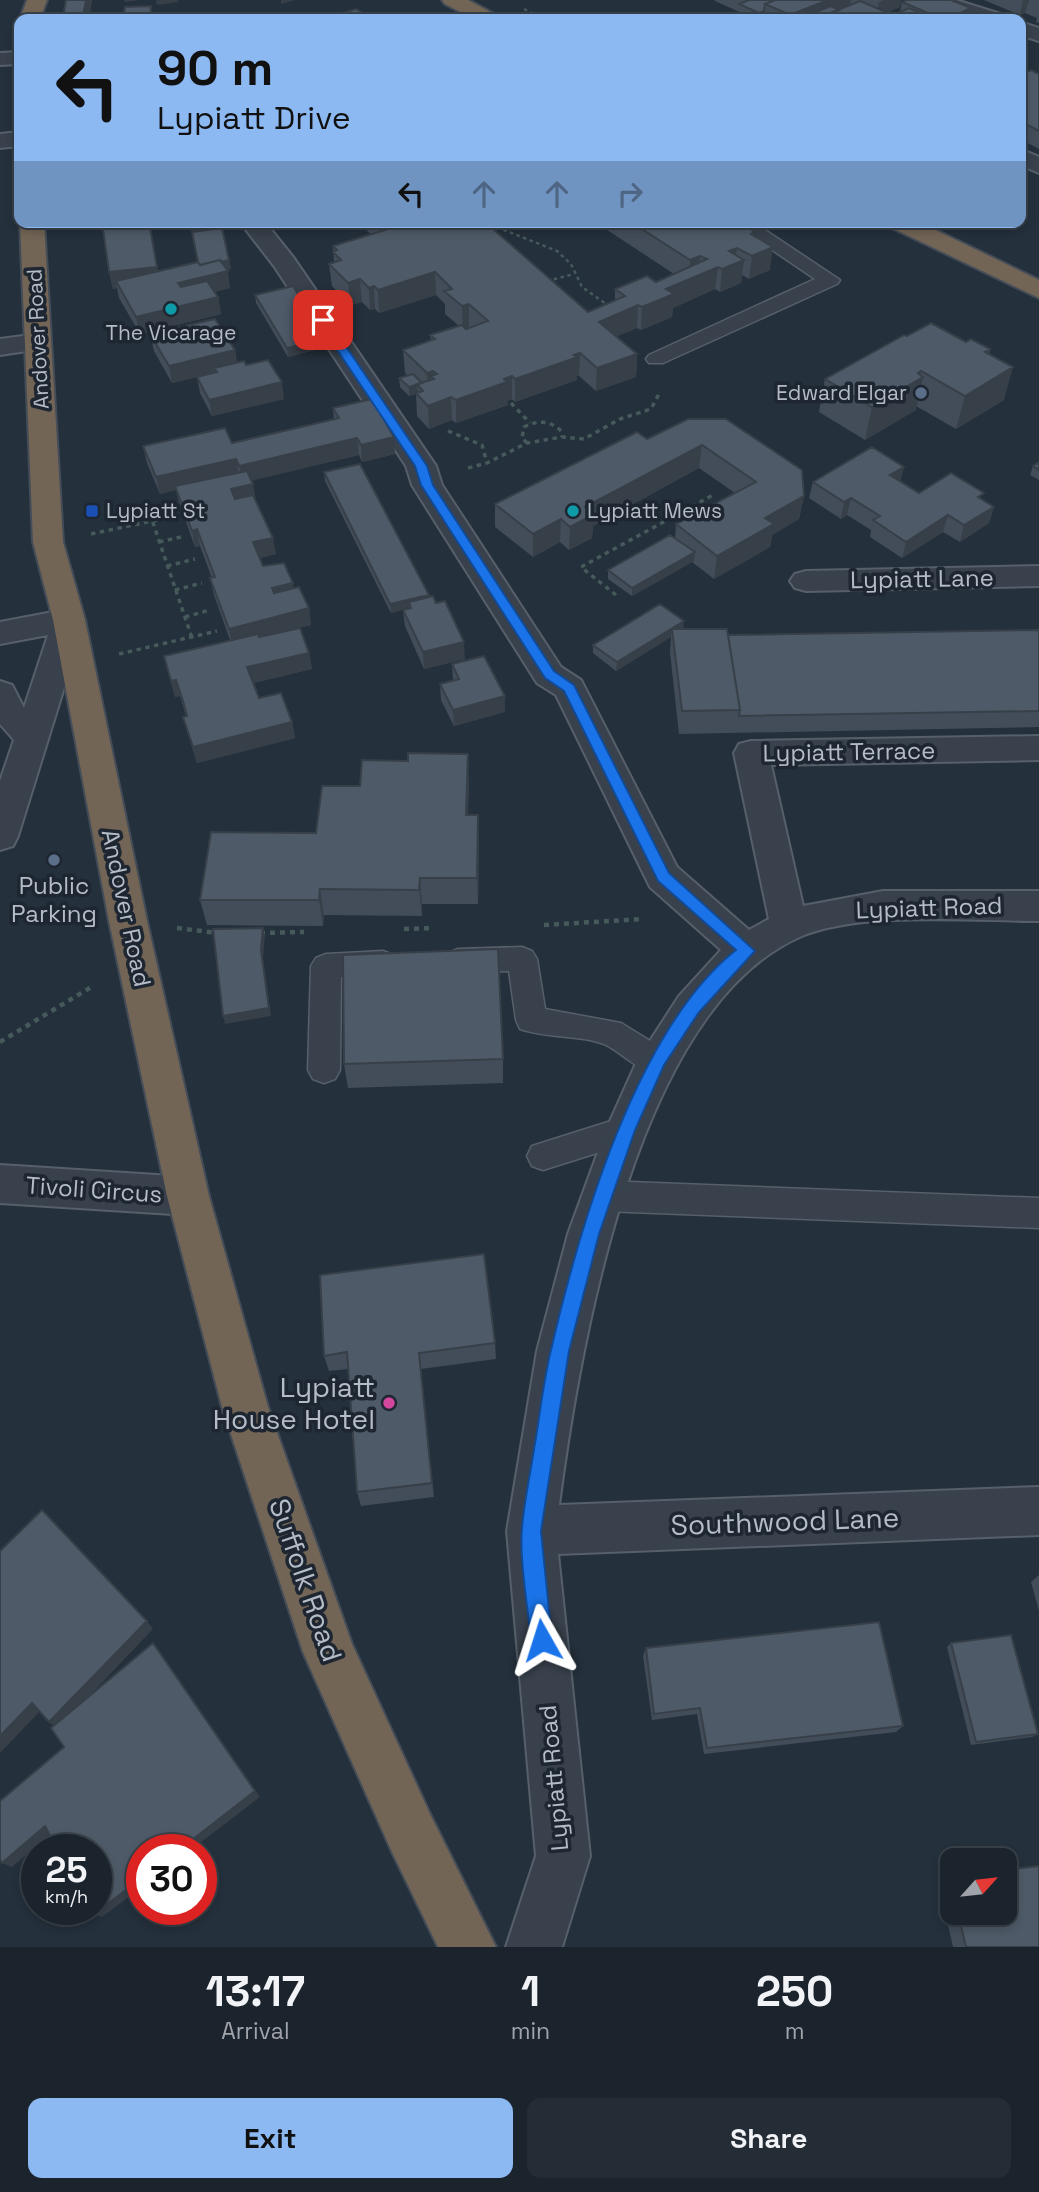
<!DOCTYPE html>
<html lang="en">
<head>
<meta charset="utf-8">
<style>
	:root { --surface:#1b242d; --page:#242c35; --text:#f1f3f6; --muted:#a0a4aa; --line:#394149; --accent:#8db9f3 }
	body { margin:0; font-family:"Space Grotesk",sans-serif; background:var(--page); color:var(--text); height:100vh; display:flex; flex-direction:column; font-size:26px; white-space:nowrap }
	* { box-sizing:border-box; margin:0 }
	p { font-size:23px; color:var(--muted) }
	.icon { flex:none; width:38px; height:38px; fill:none; stroke:currentColor; stroke-width:2; stroke-linecap:round; stroke-linejoin:round }
	.map { position:relative; height:1947px; overflow:hidden }
	.details { display:flex; flex-direction:column; background:var(--surface); flex:1 }
	.details>* { flex:none }
	.hud { position:absolute; left:14px; top:14px; width:1012px; height:214px; border-radius:14px; box-shadow:0 4px 10px #0003,0 0 0 2px var(--line); background:#8db9f3; color:#111; overflow:hidden }
	.needle { width:46px; rotate:63deg }
	.fabs { position:absolute; left:940px; top:1848px; display:grid; gap:14px }
	.fabs a { display:grid; place-items:center; width:77px; height:77px; border-radius:14px; background:var(--surface); box-shadow:0 4px 10px #0003,0 0 0 2px var(--line); font-size:35px }
	.speed { position:absolute; left:21px; top:1834px; display:flex; gap:14px; font-size:35px; font-weight:700; text-align:center }
	.speed>* { display:grid; place-content:center; width:91px; height:91px; border-radius:50%; background:var(--surface); box-shadow:0 4px 10px #0003,0 0 0 2px var(--line); line-height:1 }
	.speed small { font-size:18px; font-weight:400 }
	.speed .limit { border:10px solid #d22; background:#fff; color:#111 }
	.pin { position:absolute; display:grid; place-items:center; width:60px; height:60px; color:#fff; margin:-30px; border-radius:14px; box-shadow:0 4px 10px #0006 }
	.me { position:absolute; width:77px; margin:-38px; rotate:354deg; stroke-linejoin:round; filter:drop-shadow(0 0 5px #0008) }
	.turn { display:flex; align-items:center; gap:24px; height:147px; padding:0 28px; font-size:32px }
	.turn .icon { width:91px; height:91px; stroke-width:2.5 }
	.turn b { display:block; font-size:49px; line-height:60px }
	.lanes { display:flex; align-items:center; height:66px; padding:0 28px; background:#0003; justify-content:center; gap:35px; direction:ltr }
	.lanes .off { opacity:.35 }
	.eta { display:flex; justify-content:space-evenly; align-items:center; height:119px; text-align:center }
	.eta b { font-size:42px; font-weight:800; line-height:49px }
	.action { display:flex; gap:14px; margin-top:auto; padding:14px 28px }
	.action a { flex:1; height:80px; border-radius:14px; background:var(--accent); color:#111; font-size:28px; font-weight:800; line-height:80px; text-align:center }
	.action a+a { background:var(--page); color:var(--text) }
	.map>svg:first-child { display:block }
	.lines { fill:none; stroke-linecap:round; stroke-linejoin:round }
	.lane-casing { stroke:#565f6a; stroke-width:3 }
	.street-casing { stroke:#565f6a; stroke-width:4 }
	.highway-casing { stroke:#434c57; stroke-width:4 }
	.path-far2 { stroke:#465a5c; stroke-width:2.5; stroke-dasharray:3.5 3.5; stroke-linecap:butt }
	.path-far1 { stroke:#465a5c; stroke-width:3.5; stroke-dasharray:4.5 4.5; stroke-linecap:butt }
	.path { stroke:#465a5c; stroke-width:4.5; stroke-dasharray:5 5; stroke-linecap:butt }
	.lane { fill:#38414c; fill-rule:evenodd }
	.street { fill:#38414c; fill-rule:evenodd }
	.highway { fill:#726556; fill-rule:evenodd }
	.wall { fill:#434d59 }
	.shaded-wall { fill:#373f48 }
	.building { fill:#4e5a67; stroke:#373f48; stroke-width:2 }
	.route { fill:#1a73e8; stroke:#114b97; stroke-width:2 }
	.culture-dot { fill:#0f9aa8; stroke:#1d2631; stroke-width:2.5 }
	.service-dot { fill:#5c6f8a; stroke:#1d2631; stroke-width:2.5 }
	.transit-dot { fill:#1a4fb4; stroke:#1d2631; stroke-width:2.5 }
	.hotel-dot { fill:#d1479c; stroke:#1d2631; stroke-width:2.5 }
	.labels { text-anchor:middle; stroke-width:7; stroke-linejoin:round; paint-order:stroke }
	.far-poi-label { font-size:21px; fill:#b4bcc7; stroke:#1d2631; text-anchor:start }
	.far-street-label { font-size:21px; fill:#b4bcc7; stroke:#1d2631 }
	.street-label { font-size:24px; fill:#b4bcc7; stroke:#1d2631 }
	.poi-label { font-size:24px; fill:#b4bcc7; stroke:#1d2631 }
	.near-poi-label { font-size:28px; fill:#b4bcc7; stroke:#1d2631; text-anchor:end }
	.near-street-label { font-size:28px; fill:#b4bcc7; stroke:#1d2631 }
</style>
</head>
<body>
<div class="map">
<svg width="1039" height="1947" viewBox="0 0 1039 1947">
	<rect width="100%" height="100%" fill="#24303c"/>
	<g class="lines">
		<defs>
			<path id="lane" d="M731,222H753L840,280L837,284L663,363H649L646,359L649,355L815,279Z
				M522,947L532,951L537,959L545,1009L621,1023L668,1052L673,1061L668,1070C644,1079 626,1055 606,1045C584,1035 545,1038 520,1029L516,1020L509,971L458,973L448,969L443,961L448,953L458,949Z
				M383,951L393,955L398,963L393,971L383,975L341,977L340,1070L335,1079L324,1083L313,1079L308,1070L311,966L316,958L326,954Z
				M627,1116L638,1120L643,1130L638,1140L543,1170L532,1166L527,1156L532,1146Z
				M604,1181L1039,1198V1228L604,1211L592,1206L588,1196L592,1186Z"/>
			<path id="street" d="M925,0H956L1004,15L1007,19H976L928,4Z
				M1020,22L1039,28V41L1020,35Z
				M19,52V64L0,65V53Z
				M19,132V146L0,148V134Z
				M1020,149L1039,157V173L1020,165Z
				M240,222H265L293,257L436,466L442,485L561,667L581,680L677,867L749,930L769,919L734,753L739,744L751,741L1039,736V760L771,765L803,906L883,891H1039V921C973,921 862,911 802,936C636,1007 580,1345 559,1505L1039,1487V1535L558,1554L590,1856L562,1947H506L536,1856L507,1531L537,1351L568,1234L606,1130L637,1061L679,996L721,950L650,887L556,695L537,683L412,485L406,466L274,266Z
				M38,334L47,336L51,342L47,348L0,355V339Z
				M1039,566V586L806,591L795,588L790,581L795,574L806,571Z
				M69,609L80,612L85,620L18,836L13,846L0,850V781L14,740L0,724V681L12,685L24,708L48,635L0,644V622Z
				M0,1165L188,1177L203,1182L209,1196L203,1210L188,1215L0,1203Z"/>
			<path id="highway" d="M27,0H47L40,19H20Z
				M442,0H468L496,15L499,19H474L445,4Z
				M20,222H44L63,542L85,620L147,921L209,1196L268,1407L352,1644L430,1814L496,1947H438L392,1852L303,1652L222,1407L167,1196L109,921L53,620L33,542Z
				M887,222H919L1039,280V298L890,227Z"/>
		</defs>
		<use href="#lane" class="lane-casing"/>
		<use href="#street" class="street-casing"/>
		<use href="#highway" class="highway-casing"/>
		<path class="path-far2" d="M524,9L544,19
			M492,222L499,228L557,251L571,264L582,287L609,306
			M547,281L574,274"/>
		<path class="path-far1" d="M511,403L530,423
			M448,431L482,445L487,463L527,443L562,437L584,439L620,419L651,409L660,392
			M527,443L522,438L524,427C538,420 550,420 561,431L562,437
			M468,468L487,463
			M147,505L192,638
			M91,534L176,516
			M159,542L185,536
			M167,566L195,559
			M175,590L202,583
			M616,595L581,567L713,495
			M185,617L210,610
			M119,654L217,631"/>
		<path class="path" d="M544,925L643,919
			M177,928L217,933
			M404,929L434,928
			M260,933L304,932
			M0,1042L93,986"/>
		<use href="#lane" class="lane"/>
		<use href="#street" class="street"/>
		<use href="#highway" class="highway"/>
	</g>
	<path class="wall" d="M66,0H92L89,19H64L63,17Z
		M715,0H901L900,7L887,13L893,15L900,12L902,2L971,8L969,19H755L715,1Z
		M984,0H1039V23L1036,22L1037,18L1025,13L1020,15Z
		M1039,74V149L1020,139V75Z
		M189,222H221L231,269L227,270L230,288L214,292L218,297L221,314L140,334L119,298L117,288L113,289L109,272L158,271L198,262Z
		M364,222H485L588,312L615,300V289L656,282L674,274L595,222H739L755,236L770,270L749,279L742,275L741,283L720,292L715,289L673,308L672,317L641,330L637,328L617,336L637,354L636,377L596,391L579,376H577V380L515,402L512,399L507,401L508,405L456,423L452,420L429,429L417,416L416,394L409,396L400,387L399,378L408,376L405,373L403,350L431,340L430,335L459,326L445,314V304L436,295L379,313L375,309L370,310L362,302L351,305L332,286L329,264L334,262L333,246L371,234L365,229Z
		M255,295L327,347L288,357L256,303Z
		M150,334L235,350L237,363L246,365L284,399L212,416L200,393L197,377L172,383L154,351Z
		M907,336L966,342L990,349L989,354L1004,400L956,429L916,406V410L865,440L819,412L825,379Z
		M333,408L395,454L362,462L359,455L251,480L256,501L276,554L260,558L263,566L293,588L309,608L311,625L286,631L309,653L312,669L253,683L259,698L292,722L295,738L197,763L183,717L186,716L180,696L175,697L164,656L230,640L214,595L210,578H212L200,546L195,547L179,502L176,490L160,494L147,463L143,446L232,443L334,419Z
		M688,419L804,496L799,519L772,535L770,547L714,579L692,562L632,596L608,579V570L675,539L676,524L735,493L699,468L593,526L592,538L569,550L560,542L533,557L495,527V504L647,439Z
		M1039,462V480L1030,475L1033,466Z
		M324,472L429,597L465,659L424,669L405,626L403,610L409,608L391,613L325,481Z
		M813,482H901L919,493L982,499L994,507L989,523L960,542L943,532L902,558L870,537L871,530L847,515L841,519L809,498Z
		M683,629L728,635L1039,630V727L679,734L670,652L671,637L616,671L593,653V645Z
		M452,664L505,712L454,726L441,700L440,684L453,681Z
		M469,781L468,815L479,841L478,904H422V916L324,915L323,926L207,925L200,900L316,833L360,786Z
		M503,1059V1083L348,1088L344,1064Z
		M484,1254L495,1343L496,1359L421,1369L434,1497L361,1506L357,1492L348,1369L329,1371L324,1356Z
		M1039,1575V1611L1031,1582Z
		M951,1643L1038,1734L1032,1737L971,1745L947,1647Z
		M646,1648L903,1726L896,1732L704,1754L697,1714L652,1720L643,1656Z
		M952,1876V1913H1004L1039,1947H953L938,1882Z"/>
	<path class="shaded-wall" d="M86,0H92L89,19H84L83,16Z
		M124,0H140L125,2Z
		M156,0H178V2L157,5Z
		M281,0H295L281,4Z
		M828,0H851L850,5L816,19H789L790,15Z
		M884,0H901L900,7L877,17L879,2Z
		M1023,0H1029L1025,13L1020,15Z
		M151,6L153,14L152,19H150Z
		M971,8L969,19H948Z
		M764,11L763,19H758L759,13Z
		M1025,32L1023,40L1020,41V34Z
		M150,222L160,283L116,281L117,288L113,289L109,272Z
		M222,226L223,235L193,238L191,230Z
		M773,247L770,270L749,279L752,256Z
		M737,248L735,264L744,260L741,283L720,292L722,269L729,251Z
		M700,256L699,275L718,267L715,289L673,308L672,317L641,330L642,307L666,289L688,279L690,260Z
		M229,260L231,269L201,276L199,267Z
		M228,271L230,288L181,300L178,283Z
		M435,272L436,295L379,313L378,290Z
		M360,279L362,302L351,305L348,283Z
		M374,286L375,309L370,310L369,288Z
		M218,297L221,314L140,334L136,317Z
		M469,304V327L463,329L462,306Z
		M638,305L637,328L598,344L599,322Z
		M326,339L327,347L288,357L287,348Z
		M235,350L237,367L214,368L215,372L172,383L169,366Z
		M580,353L579,376H577V380L515,402V379Z
		M637,354L636,377L596,391L597,368Z
		M1013,367L1004,400L956,429L965,396Z
		M433,371L434,379L431,376L432,395L428,396L427,373Z
		M921,371L919,379L923,377L916,410L865,440L872,407Z
		M512,376V399L507,401L508,405L456,423V400Z
		M282,382L284,399L212,416L209,400Z
		M417,385L418,393L409,396V387Z
		M451,397L452,420L429,429L428,406Z
		M394,437L395,454L362,462L361,445Z
		M357,438L359,455L242,483L239,466Z
		M702,445L699,468L593,526L592,538L569,550L570,527L585,507Z
		M236,459L239,476L175,486L176,490L160,494L156,477Z
		M904,467L900,483L890,475Z
		M253,484L256,501L235,506L231,489Z
		M804,496L799,519L772,535L770,547L714,579L717,556L765,518Z
		M851,498L847,515L841,519L844,502Z
		M994,507L989,523L960,542L964,525Z
		M948,515L943,532L902,558L906,542Z
		M561,519L560,542L533,557V534Z
		M197,529L200,546L195,547L192,531Z
		M273,538L276,554L256,559L253,542Z
		M695,552L694,561L632,596V588Z
		M293,583L295,600L275,605L272,588Z
		M429,595V603L409,602V608L391,613L390,604Z
		M309,608L311,625L232,645L229,629Z
		M684,621L683,629H672L671,637L616,671L617,662Z
		M464,642L465,659L424,669L423,652Z
		M309,653L312,669L250,684L247,667Z
		M176,680L180,696L175,697L171,681Z
		M505,696V712L454,726L453,710Z
		M292,722L295,738L197,763L193,747Z
		M468,754L469,781L467,841L466,815Z
		M478,815L479,841L478,904L477,878Z
		M420,878L422,904V916L419,890Z
		M320,889L324,915L323,926L319,900Z
		M263,928L265,936L263,958L271,1016L225,1024L223,1016L261,950Z
		M419,1353L421,1369L434,1497L432,1483Z
		M147,1621L153,1629L58,1729L49,1722Z
		M153,1643L159,1650L260,1797L191,1850H179Z
		M32,1703L41,1710L0,1753V1736Z
		M45,1826L54,1831L12,1867L2,1863Z
		M142,1878V1887L102,1917L94,1914Z"/>
	<path class="building" d="M66,0H86L83,16L63,17Z
		M749,0H775L765,4L764,11L759,13L739,4Z
		M775,0H828L790,15L765,4Z
		M907,0H951L971,8L948,19H942L902,2Z
		M860,1L893,15L909,8L930,17L924,19H825L820,17Z
		M151,6L150,19H123L125,7Z
		M831,6L839,10L820,17V19H797Z
		M356,9L374,19H324Z
		M1031,70L1039,74V131L1020,121V75Z
		M102,222H149L157,267L109,272Z
		M190,222H221L222,226L191,230Z
		M380,222H485L588,312L625,296L615,289L647,276L656,282L707,259L700,256L690,260L631,222H739L755,232L751,234L773,247L752,256L737,248L729,251L744,260L722,269L718,267L666,289L674,294L642,307L638,305L599,322L637,354L597,368L580,353L574,355L578,357L515,379L512,376L504,379L507,382L456,400L451,397L428,406L416,393L423,391L417,384L434,379L431,376L437,374L433,371L427,373L403,350L435,339L430,335L462,325L466,329L488,321L469,304L462,306L444,291L452,289L435,272L378,290L374,286L369,288L360,279L348,283L329,264L341,260L333,252L337,250L333,246L388,229Z
		M222,228L229,260L221,262L220,260L200,265L198,262L192,232Z
		M220,260L228,271L178,283L181,287L207,281L218,297L136,317L116,281L198,262L200,265Z
		M293,286L326,339L287,348L255,295Z
		M215,319L235,350L169,366L150,334Z
		M931,323L966,342L971,339L990,349L985,352L1013,367L965,396L921,371L918,373L923,377L872,407L825,379L904,335L907,336Z
		M268,360L282,382L209,400L197,377L217,372L214,368L244,361L246,365Z
		M413,374L422,383L409,387L399,378Z
		M372,399L394,437L361,445L357,438L239,466L236,459L156,477L143,446L225,428L232,443L339,418L333,408Z
		M688,419H726L802,470L804,496L765,518L774,524L717,556L676,524L756,482L702,445L585,507L593,515L570,527L561,519L533,534L495,504L637,432L647,439Z
		M872,447L904,467L890,475L919,493L951,473L984,493L978,497L994,507L964,525L948,515L906,542L873,520L880,516L851,498L844,502L813,482Z
		M1039,462V470L1033,466Z
		M360,464L429,595L390,604L324,472Z
		M247,471L253,484L231,489L235,499L253,495L273,538L253,542L263,566L284,563L293,583L272,588L274,593L299,587L309,608L229,629L210,578L215,577L197,529L192,531L175,486Z
		M670,535L695,552L632,588L608,570Z
		M433,596L436,603L445,601L464,642L423,652L403,610L411,608L409,602Z
		M660,604L684,621L617,662L593,645Z
		M300,628L309,653L247,667L259,698L281,693L292,722L193,747L183,717L187,716L183,701L176,680L171,681L164,656L258,634L259,637Z
		M672,629H727L740,710L682,711Z
		M1039,630V711L739,716L740,710L728,635Z
		M484,656L505,696L453,710L440,684L459,679L452,664Z
		M408,753L468,754L466,815H478L477,878H420L419,890L320,889L319,900H200L211,832L316,833L322,786H360L362,760L408,761Z
		M263,928L261,950L269,1008L223,1016L213,929Z
		M498,949L503,1059L344,1064L343,955Z
		M484,1254L495,1343L419,1353L432,1483L357,1492L347,1352L324,1356L320,1275Z
		M42,1510L147,1621L49,1722L32,1703L0,1736V1551Z
		M879,1622L903,1726L707,1748L700,1708L654,1714L646,1648Z
		M1011,1635L1038,1734L976,1742L951,1643Z
		M153,1643L255,1791L179,1850H142V1878L94,1914L91,1909H96V1850H58L45,1826L2,1863L0,1859V1801L64,1747L51,1728Z
		M1039,1866V1947H966L958,1913H1004V1870Z"/>
	<path class="route" d="M319,317H326L427,466L433,485L554,671L574,685L669,873L755,951L699,1012L664,1065L635,1130L599,1234L569,1351L541,1531L552,1640L549,1647L542,1650L534,1647L531,1640C528,1609 519,1557 522,1528C524,1502 530,1476 534,1449C540,1416 543,1382 551,1350C579,1229 636,1029 736,950L658,881L564,691L545,678L421,485L415,466L317,320Z"/>
	<g class="culture-dot">
		<circle cx="171" cy="309" r="7"/>
		<circle cx="573" cy="511" r="7"/>
	</g>
	<g class="service-dot">
		<circle cx="921" cy="393" r="7"/>
		<circle cx="54" cy="860" r="7"/>
	</g>
	<rect class="transit-dot" x="85" y="504" width="14" height="14" rx="3.5"/>
	<circle class="hotel-dot" cx="389" cy="1403" r="7"/>
	<g class="labels">
		<g class="far-poi-label">
			<text x="171" y="340" text-anchor="middle">The Vicarage</text>
			<text x="907" y="400" text-anchor="end">Edward Elgar</text>
			<text x="106" y="518">Lypiatt St</text>
			<text x="587" y="518">Lypiatt Mews</text>
		</g>
		<g class="far-street-label">
			<text transform="translate(38 339) rotate(-93)" y="7">Andover Road</text>
		</g>
		<g class="street-label">
			<text transform="translate(922 579) rotate(-1)" y="8">Lypiatt Lane</text>
			<text transform="translate(849 752) rotate(-1)" y="8">Lypiatt Terrace</text>
			<text transform="translate(126 908) rotate(78)" y="8">Andover Road</text>
			<text transform="translate(929 908) rotate(-2)" y="8">Lypiatt Road</text>
			<text transform="translate(94 1190) rotate(4)" y="8">Tivoli Circus</text>
			<text transform="translate(554 1778) rotate(-95)" y="8">Lypiatt Road</text>
		</g>
		<g class="poi-label">
			<text x="54" y="894">Public<tspan x="54" dy="28">Parking</tspan></text>
		</g>
		<g class="near-poi-label">
			<text x="375" y="1397">Lypiatt<tspan x="375" dy="32">House Hotel</tspan></text>
		</g>
		<g class="near-street-label">
			<text transform="translate(785 1521) rotate(-2)" y="10">Southwood Lane</text>
			<text transform="translate(306 1580) rotate(71)" y="10">Suffolk Road</text>
		</g>
	</g>
</svg>
<div class="fabs">
<a><svg class="needle" viewBox="-14 -14 28 28"><path d="M0-13l5 13h-10z" fill="#e53935"/><path d="M0 13l5-13h-10z" fill="#a0a4aa"/></svg></a>
</div>
<div class="speed"><div>25<small>km/h</small></div><div class="limit">30</div></div>
<div class="pin" style="left:323px;top:320px;background:#d93025"><svg class="icon" aria-label="arrive" viewBox="0 0 24 24"><path d="M6 21V4h12l-3 4 3 4H6"/></svg></div>
<svg class="me" style="left:542px;top:1640px" viewBox="-20 -20 40 40"><path d="M0-17L14 15 0 8-14 15z" fill="#1a73e8" stroke="#fff" stroke-width="4"/></svg>
<div class="hud">
<div class="turn"><svg class="icon" aria-label="left" viewBox="0 0 24 24"><path d="M17 20v-9H6M10 6l-5 5 5 5"/></svg><div><b>90 m</b>Lypiatt Drive</div></div>
<div class="lanes"><svg class="icon" aria-label="left" viewBox="0 0 24 24"><path d="M17 20v-9H6M10 6l-5 5 5 5"/></svg><svg class="icon off" aria-label="ahead" viewBox="0 0 24 24"><path d="M12 20V5M6 11l6-6 6 6"/></svg><svg class="icon off" aria-label="ahead" viewBox="0 0 24 24"><path d="M12 20V5M6 11l6-6 6 6"/></svg><svg class="icon off" aria-label="right" viewBox="0 0 24 24"><path d="M7 20v-9h11M14 6l5 5-5 5"/></svg></div>
</div>
</div>
<section class="details">
<div class="eta">
<div><b>13:17</b><p>Arrival</p></div>
<div><b>1</b><p>min</p></div>
<div><b>250</b><p>m</p></div>
</div>
<div class="action"><a>Exit</a><a>Share</a></div>
</section>
</body>
</html>
